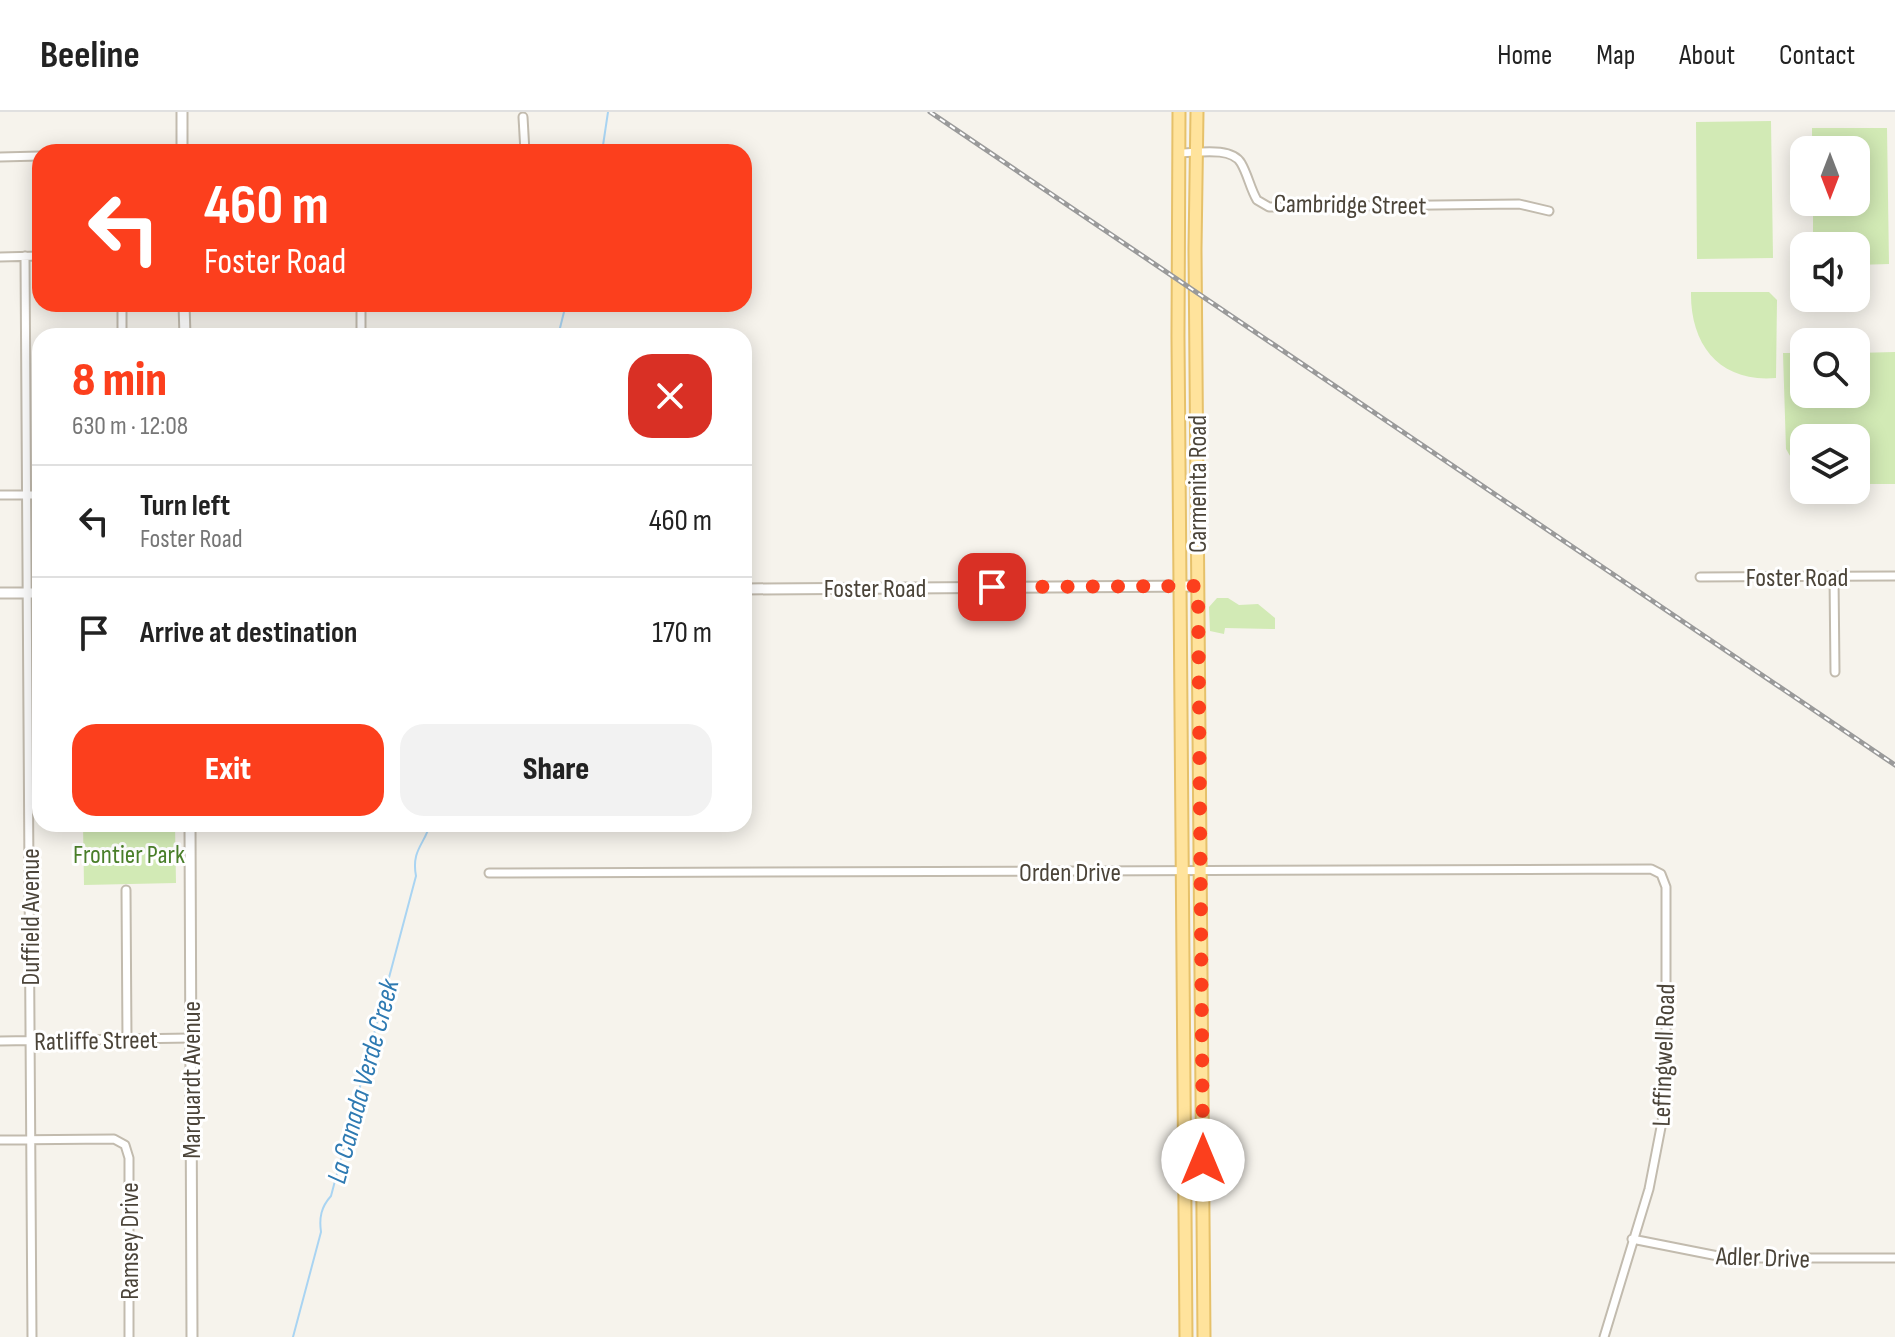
<!DOCTYPE html>
<html lang="en">
<head>
<meta charset="utf-8">
<style>
	:root { --surface:#fff; --page:#f2f2f2; --text:#222; --muted:#767676; --line:#e0e0e0; --accent:#fc3f1d }
	body { margin:0; font-family:"Sofia Sans Condensed",sans-serif; background:var(--page); color:var(--text); height:100vh; display:flex; flex-direction:column; font-size:30px; white-space:nowrap }
	* { box-sizing:border-box; margin:0 }
	p { font-size:26px; color:var(--muted) }
	.icon { flex:none; width:44px; height:44px; fill:none; stroke:currentColor; stroke-width:2; stroke-linecap:round; stroke-linejoin:round }
	.map { position:relative; flex:1; overflow:hidden }
	.sheet { position:absolute; left:32px; top:216px; width:720px; height:504px; display:flex; flex-direction:column; background:var(--surface); border-radius:24px; box-shadow:0 4px 20px #0003 }
	.sheet>* { flex:none }
	.hud { position:absolute; left:32px; top:32px; width:720px; height:168px; border-radius:24px; box-shadow:0 4px 20px #0003; background:#fc3f1d; color:#fff; overflow:hidden }
	.needle { width:52px; rotate:180deg }
	.controls { position:absolute; left:1790px; top:24px; display:grid; gap:16px }
	.controls a { display:grid; place-items:center; width:80px; height:80px; border-radius:16px; background:var(--surface); box-shadow:0 4px 20px #0003; font-size:40px }
	.pin { position:absolute; display:grid; place-items:center; width:68px; height:68px; color:#fff; margin:-34px; border-radius:16px; box-shadow:0 4px 12px #0006 }
	.me { position:absolute; width:88px; margin:-44px; rotate:0deg; stroke-linejoin:round; filter:drop-shadow(0 0 6px #0008) }
	.turn { display:flex; align-items:center; gap:28px; height:168px; padding:0 40px; font-size:36px }
	.turn .icon { width:104px; height:104px; stroke-width:2.5 }
	.turn b { display:block; font-size:56px; line-height:68px }
	.round { display:grid; place-items:center; flex:none; width:84px; height:84px; border-radius:24px; background:var(--page) }
	.headline { display:flex; align-items:center; justify-content:space-between; height:136px; padding:0 40px }
	h1 { font-size:48px; font-weight:800; line-height:60px; color:var(--accent) }
	.action { display:flex; gap:16px; margin-top:auto; padding:16px 40px }
	.action a { flex:1; height:92px; border-radius:24px; background:var(--accent); color:#fff; font-size:32px; font-weight:800; line-height:92px; text-align:center }
	.action a+a { background:var(--page); color:var(--text) }
	ul { padding:0; list-style:none }
	li { display:flex; align-items:center; gap:24px; height:112px; padding:0 40px; border-top:2px solid var(--line) }
	li div { flex:1 }
	li b { display:block; font-size:30px }
	li em { font-style:normal }
	header { display:flex; align-items:center; gap:48px; box-sizing:border-box; height:112px; padding:0 40px; background:var(--surface); border-bottom:2px solid var(--line) }
	header strong { font-size:38px }
	nav { display:flex; gap:44px; margin-inline-start:auto; font-size:28px }
	.map>svg:first-child { display:block }
	.green { fill:#d2eab5 }
	.lines { fill:none; stroke-linecap:round; stroke-linejoin:round }
	.stream { stroke:#a9d4f2; stroke-width:2 }
	.minor-casing { stroke:#c2bbae; stroke-width:11 }
	.tertiary-casing { stroke:#c2bbae; stroke-width:13 }
	.primary-casing { stroke:#e6c16a; stroke-width:15 }
	.minor { stroke:#fff; stroke-width:7 }
	.tertiary { stroke:#fff; stroke-width:9 }
	.primary { stroke:#ffe39c; stroke-width:11 }
	.rail-casing { stroke:#9a9a9a; stroke-width:5 }
	.rail { stroke:#fff; stroke-width:2; stroke-dasharray:6; stroke-linecap:butt }
	.route { stroke:#fc3f1d; stroke-width:14; stroke-dasharray:0 25.2 }
	.labels { text-anchor:middle; stroke-width:6; stroke-linejoin:round; paint-order:stroke }
	.street-label { font-size:26px; fill:#4b4439; stroke:#fff }
	.park-label { font-size:26px; fill:#4a7f2a; stroke:#fff }
	.water-label { font-size:28px; font-style:italic; fill:#2e7ab2; stroke:#fff }
</style>
</head>
<body>
<header>
<strong>Beeline</strong>
<nav><a>Home</a><a>Map</a><a>About</a><a>Contact</a></nav>
</header>
<div class="map">
<svg width="1895" height="1225" viewBox="0 0 1895 1225">
	<rect width="100%" height="100%" fill="#f6f3ec"/>
	<path class="green" d="M1771,9L1773,146L1697,147L1696,10Z
		M1812,16H1887L1889,152L1856,153V134H1813V90H1856V38H1812Z
		M1691,180H1769L1777,188L1776,266C1720,271 1690,233 1691,180Z
		M1895,240V372H1856V326H1804V361L1793,349L1786,337L1783,241H1804V282H1856V241Z
		M1217,486H1228L1239,493L1258,492L1275,506V517L1225,516L1224,522L1210,519L1209,495Z
		M83,712H175L176,771L84,773Z"/>
	<g class="lines">
		<path class="stream" d="M602,40L608,0
			M558,224L566,192
			M293,1225L321,1120C319,1106 321,1095 331,1084L416,764C411,738 425,732 430,712"/>
		<defs>
			<path id="minor" d="M523,5L525,40
				M1179,41C1196,41 1231,34 1241,51C1248,63 1250,76 1257,88L1269,95L1519,92L1549,99
				M0,45L40,44
				M25,144L32,1225
				M0,145L40,144
				M122,192V224
				M361,192V224
				M0,383H40
				M1834,464L1835,560
				M1700,465L1895,464
				M489,761L1651,757L1661,762L1666,775V978L1662,1010L1649,1077L1604,1225
				M126,778L127,928
				M0,929L191,926
				M0,1028L114,1027L125,1033L129,1046V1225
				M1632,1127L1728,1146H1895"/>
			<path id="tertiary" d="M182,0V40
				M184,192L185,224
				M744,477L1198,474
				M0,481H40
				M190,712L192,1225"/>
			<path id="primary" d="M1179,0L1178,225L1186,1225
				M1197,0L1195,137L1204,1225"/>
		</defs>
		<use href="#minor" class="minor-casing"/>
		<use href="#tertiary" class="tertiary-casing"/>
		<use href="#primary" class="primary-casing"/>
		<use href="#minor" class="minor"/>
		<use href="#tertiary" class="tertiary"/>
		<use href="#primary" class="primary"/>
		<defs>
			<path id="rail" d="M930,0L1895,653"/>
		</defs>
		<use href="#rail" class="rail-casing"/>
		<use href="#rail" class="rail"/>
	</g>
	<g class="lines">
		<path class="route" d="M992,475L1198,474L1203,1048"/>
	</g>
	<g class="labels">
		<g class="street-label">
			<text transform="translate(1350 92) rotate(1)" y="9">Cambridge Street</text>
			<text transform="translate(1197 372) rotate(-90)" y="9">Carmenita Road</text>
			<text x="1797" y="474">Foster Road</text>
			<text x="875" y="485">Foster Road</text>
			<text x="1070" y="769">Orden Drive</text>
			<text transform="translate(30 805) rotate(-90)" y="9">Duffield Avenue</text>
			<text transform="translate(96 928) rotate(-1)" y="9">Ratliffe Street</text>
			<text transform="translate(1663 943) rotate(-88)" y="9">Leffingwell Road</text>
			<text transform="translate(191 968) rotate(-90)" y="9">Marquardt Avenue</text>
			<text transform="translate(129 1129) rotate(-90)" y="9">Ramsey Drive</text>
			<text transform="translate(1763 1145) rotate(2)" y="9">Adler Drive</text>
		</g>
		<g class="park-label">
			<text x="129" y="751">Frontier Park</text>
		</g>
		<g class="water-label">
			<text transform="translate(362 969) rotate(-75)" y="10">La Canada Verde Creek</text>
		</g>
	</g>
</svg>
<div class="controls">
<a><svg class="needle" viewBox="-14 -14 28 28"><path d="M0-13l5 13h-10z" fill="#e53935"/><path d="M0 13l5-13h-10z" fill="#767676"/></svg></a>
<a><svg class="icon" aria-label="sound" viewBox="0 0 24 24"><path d="M4 9h4l5-4v14l-5-4H4zM17 9q2 3 0 6"/></svg></a>
<a><svg class="icon" aria-label="search" viewBox="0 0 24 24"><circle cx="10" cy="10" r="6"/><path d="M15 15l6 6"/></svg></a>
<a><svg class="icon" aria-label="layers" viewBox="0 0 24 24"><path d="M12 4l9 5-9 5-9-5zM3 14l9 5 9-5"/></svg></a>
</div>
<div class="pin" style="left:992px;top:475px;background:#d93025"><svg class="icon" aria-label="arrive" viewBox="0 0 24 24"><path d="M6 21V4h12l-3 4 3 4H6"/></svg></div>
<svg class="me" style="left:1203px;top:1048px" viewBox="-20 -20 40 40"><circle r="19" fill="#fff"/><path d="M0-13L10 11 0 6-10 11z" fill="#fc3f1d"/></svg>
<div class="hud">
<div class="turn"><svg class="icon" aria-label="left" viewBox="0 0 24 24"><path d="M17 20v-9H6M10 6l-5 5 5 5"/></svg><div><b>460 m</b>Foster Road</div></div>
</div>
<section class="sheet">
<div class="headline"><div><h1>8 min</h1><p>630 m · 12:08</p></div><a class="round" style="background:#d93025;color:#fff"><svg class="icon" aria-label="close" viewBox="0 0 24 24"><path d="M6 6l12 12M18 6L6 18"/></svg></a></div>
<ul>
<li><svg class="icon" aria-label="left" viewBox="0 0 24 24"><path d="M17 20v-9H6M10 6l-5 5 5 5"/></svg><div><b>Turn left</b><p>Foster Road</p></div><em>460 m</em></li>
<li><svg class="icon" aria-label="arrive" viewBox="0 0 24 24"><path d="M6 21V4h12l-3 4 3 4H6"/></svg><div><b>Arrive at destination</b></div><em>170 m</em></li>
</ul>
<div class="action"><a>Exit</a><a>Share</a></div>
</section>
</div>
</body>
</html>
